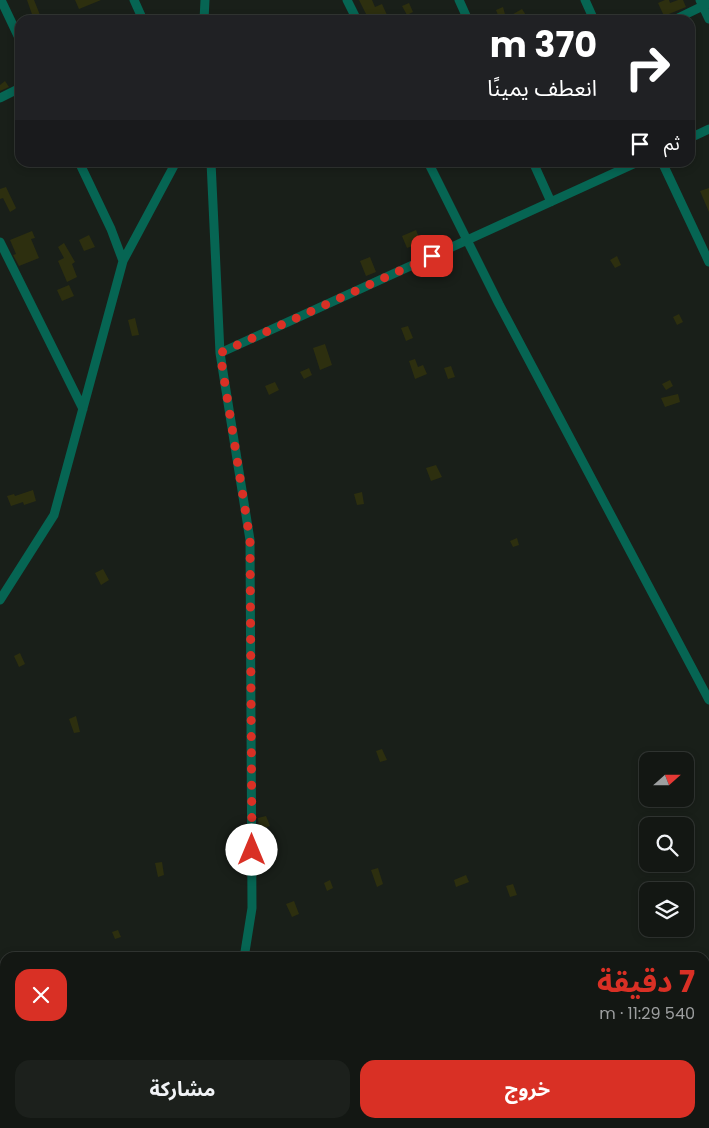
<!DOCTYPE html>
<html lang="ar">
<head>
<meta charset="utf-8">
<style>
	:root { --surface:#131713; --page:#1c201c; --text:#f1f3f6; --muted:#9d9fa0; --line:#323633; --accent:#d93025 }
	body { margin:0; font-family:Poppins,"Noto Sans Arabic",sans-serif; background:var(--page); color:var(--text); direction:rtl; height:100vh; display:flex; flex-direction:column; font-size:19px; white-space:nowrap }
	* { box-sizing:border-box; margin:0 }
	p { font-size:16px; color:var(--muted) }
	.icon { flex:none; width:28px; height:28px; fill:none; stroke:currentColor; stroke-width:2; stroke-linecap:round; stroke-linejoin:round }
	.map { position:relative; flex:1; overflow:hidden; direction:ltr }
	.sheet { position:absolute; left:0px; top:952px; width:710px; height:176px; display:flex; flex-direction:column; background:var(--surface); border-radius:15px 15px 0 0; box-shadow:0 2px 8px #0003,0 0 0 1px var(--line); direction:rtl }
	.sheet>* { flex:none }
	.guide { position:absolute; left:15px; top:15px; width:680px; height:152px; border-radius:15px; box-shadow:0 2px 8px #0003,0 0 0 1px var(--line); direction:rtl; background:#202124; color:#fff; overflow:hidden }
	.needle { width:32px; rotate:69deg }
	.controls { position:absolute; left:639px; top:752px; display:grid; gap:10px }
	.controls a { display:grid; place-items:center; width:55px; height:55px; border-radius:10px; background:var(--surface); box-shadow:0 2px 8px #0003,0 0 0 1px var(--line); font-size:25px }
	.pin { position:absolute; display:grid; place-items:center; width:42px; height:42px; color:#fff; margin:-21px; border-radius:10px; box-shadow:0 2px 8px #0006 }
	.me { position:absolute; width:55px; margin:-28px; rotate:0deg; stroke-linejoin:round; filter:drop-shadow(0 0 4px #0008) }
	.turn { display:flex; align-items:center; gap:18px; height:105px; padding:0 15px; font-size:22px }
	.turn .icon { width:65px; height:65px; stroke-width:2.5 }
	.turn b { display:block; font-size:35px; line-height:42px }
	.then { display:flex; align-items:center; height:48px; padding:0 15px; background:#0003; gap:10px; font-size:19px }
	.round { display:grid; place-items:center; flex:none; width:52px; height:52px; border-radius:15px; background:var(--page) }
	.headline { display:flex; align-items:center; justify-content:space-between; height:85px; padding:0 15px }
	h1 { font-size:30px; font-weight:700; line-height:38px; color:var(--accent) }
	.action { display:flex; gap:10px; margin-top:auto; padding:10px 15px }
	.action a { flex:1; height:58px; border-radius:15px; background:var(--accent); color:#fff; font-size:20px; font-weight:700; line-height:58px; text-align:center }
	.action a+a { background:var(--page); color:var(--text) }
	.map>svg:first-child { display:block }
	.building { fill:#2d2f0f }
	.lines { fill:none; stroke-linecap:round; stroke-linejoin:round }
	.minor { stroke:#066553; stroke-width:9 }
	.route { stroke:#d93025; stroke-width:9; stroke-dasharray:0 16.2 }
</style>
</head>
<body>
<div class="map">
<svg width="709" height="1128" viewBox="0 0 709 1128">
	<rect width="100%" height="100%" fill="#191f19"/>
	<path class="building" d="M27,0H34L42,20H34Z
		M75,0H101L79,9Z
		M359,0H372L375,7L382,4L387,15L376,20H369Z
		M665,0H669L670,3L678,0H683L686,7L664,16L658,3Z
		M409,3L413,12L407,15L402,6Z
		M503,7L506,18L522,9L529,20H500L496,10Z
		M5,81L9,87L0,91V85Z
		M6,187L16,208L15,209L10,212L3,198L0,199V189Z
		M709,188V212L700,191Z
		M416,230L421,243L407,248L402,236Z
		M32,231L35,238L31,239L39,258L19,266L13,255L16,254L10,240Z
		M89,235L95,247L84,251L79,240Z
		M64,243L75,262L72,264L77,277L67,282L58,261L64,258L58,247Z
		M617,256L621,265L615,268L610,260Z
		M370,257L376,272L366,276L360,261Z
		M69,285L74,296L62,301L57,290Z
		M679,314L683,322L677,325L673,317Z
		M135,318L139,335L132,336L128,320Z
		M408,326L413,338L406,341L401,328Z
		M325,344L332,365L320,370L313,348Z
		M415,359L418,367L423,365L427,374L415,379L409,361Z
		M451,366L455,377L448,379L444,368Z
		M309,368L312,375L304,379L300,372Z
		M670,380L673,386L666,390L662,384Z
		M275,382L279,390L269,395L265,386Z
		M678,394L680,402L665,407L661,398Z
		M436,465L442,477L431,481L426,468Z
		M33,490L36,501L24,505L23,502L11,506L7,496L14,494L15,496Z
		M362,492L364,504L357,505L354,494Z
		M517,538L519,545L513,547L510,541Z
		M103,569L109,580L101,585L95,573Z
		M20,653L25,664L19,667L14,656Z
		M76,716L80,732L74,733L69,719Z
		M382,749L387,760L380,762L376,751Z
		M266,816L270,826L259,830L258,818Z
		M162,862L164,875L158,877L155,863Z
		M378,868L383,884L377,887L371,870Z
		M466,875L469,882L456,887L454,880Z
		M330,880L333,888L327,891L324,883Z
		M513,884L517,895L510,897L506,886Z
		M294,901L299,914L292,917L286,904Z
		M118,930L121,937L115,939L112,932Z"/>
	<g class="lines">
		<path class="minor" d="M1,0L20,40
			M134,0L143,20
			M347,0L357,20
			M459,0L468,20
			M585,0L594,20
			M700,0L709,19
			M204,20L205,0
			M674,20L709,3
			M0,98L20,88
			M690,138L709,129
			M79,162L111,229L123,261
			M211,162L220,353L250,540L252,908L244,958
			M428,162L499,304L709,700
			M533,162L551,202
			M662,162L709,262
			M0,242L83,409
			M220,353L638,162
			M0,600L54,515L123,261L176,162
			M216,1128V1124"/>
	</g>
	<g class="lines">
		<path class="route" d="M252,850L250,540L220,353L432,256"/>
	</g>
</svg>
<div class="controls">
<a><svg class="needle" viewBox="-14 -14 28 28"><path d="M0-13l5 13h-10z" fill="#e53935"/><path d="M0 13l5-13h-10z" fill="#9d9fa0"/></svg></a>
<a><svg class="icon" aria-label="search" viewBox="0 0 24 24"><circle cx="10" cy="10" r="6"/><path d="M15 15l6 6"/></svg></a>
<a><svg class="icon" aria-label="layers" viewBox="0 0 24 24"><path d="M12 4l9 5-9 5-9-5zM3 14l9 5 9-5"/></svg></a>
</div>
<div class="pin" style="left:432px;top:256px;background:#d93025"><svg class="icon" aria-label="arrive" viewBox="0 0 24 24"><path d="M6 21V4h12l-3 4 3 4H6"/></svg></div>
<svg class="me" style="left:252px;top:850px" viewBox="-20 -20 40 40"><circle r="19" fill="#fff"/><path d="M0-13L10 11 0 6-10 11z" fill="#d93025"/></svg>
<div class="guide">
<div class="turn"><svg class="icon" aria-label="right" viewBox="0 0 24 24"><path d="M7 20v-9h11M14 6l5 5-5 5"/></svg><div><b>370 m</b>انعطف يمينًا</div></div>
<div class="then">ثم<svg class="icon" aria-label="arrive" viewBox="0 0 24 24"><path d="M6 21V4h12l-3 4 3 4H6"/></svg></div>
</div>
<section class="sheet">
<div class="headline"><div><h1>7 دقيقة</h1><p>540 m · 11:29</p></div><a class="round" style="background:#d93025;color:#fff"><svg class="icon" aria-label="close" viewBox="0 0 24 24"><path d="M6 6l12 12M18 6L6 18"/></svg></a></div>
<div class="action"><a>خروج</a><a>مشاركة</a></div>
</section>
</div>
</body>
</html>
